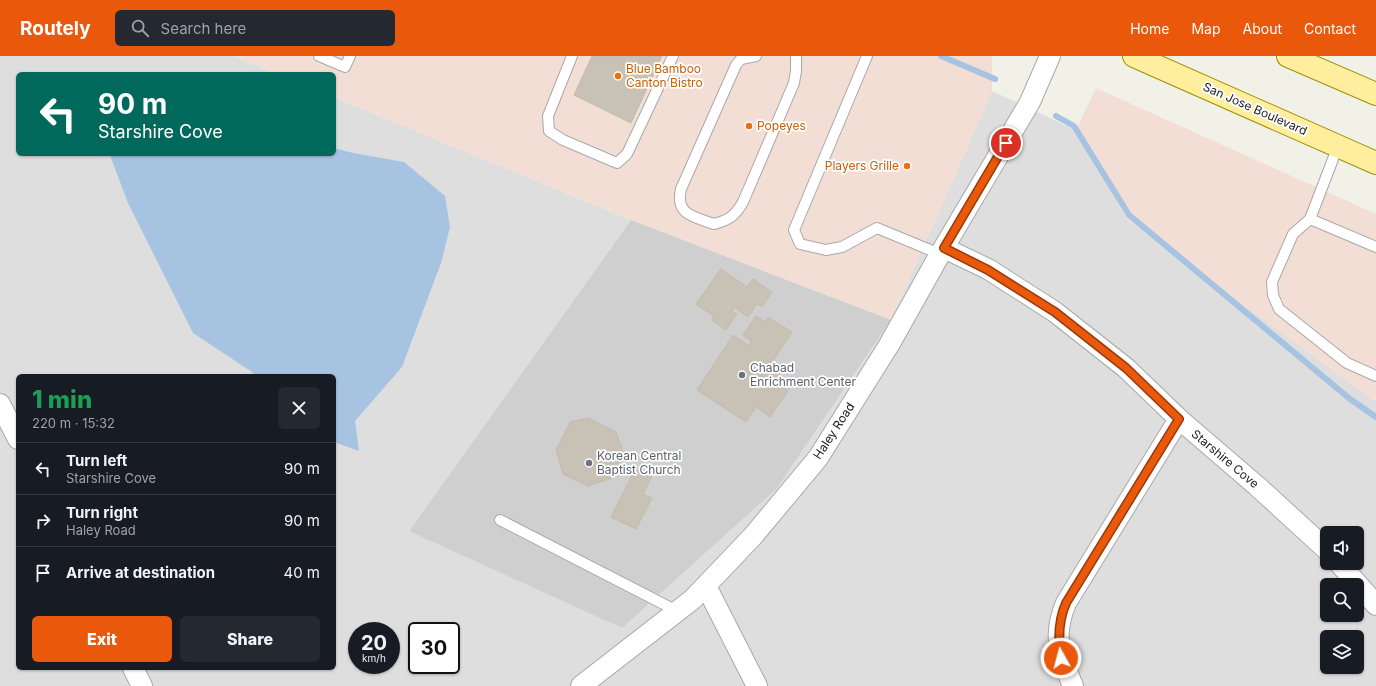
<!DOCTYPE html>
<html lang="en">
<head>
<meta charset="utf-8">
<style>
	:root { --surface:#171b24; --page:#242831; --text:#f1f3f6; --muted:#9ea1a6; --line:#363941; --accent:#ea580c }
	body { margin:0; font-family:Inter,sans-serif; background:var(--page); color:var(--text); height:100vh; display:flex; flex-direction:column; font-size:15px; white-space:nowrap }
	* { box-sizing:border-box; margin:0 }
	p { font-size:13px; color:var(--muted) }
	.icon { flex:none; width:22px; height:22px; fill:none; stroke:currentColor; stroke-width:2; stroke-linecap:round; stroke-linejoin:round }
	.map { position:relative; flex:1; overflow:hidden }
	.drawer { position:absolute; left:16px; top:318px; width:320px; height:296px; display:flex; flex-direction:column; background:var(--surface); border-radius:6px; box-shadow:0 1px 3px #0004 }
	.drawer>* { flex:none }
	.guide { position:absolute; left:16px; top:16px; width:320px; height:84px; border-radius:6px; box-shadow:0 1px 3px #0004; background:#00695c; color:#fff; overflow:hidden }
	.fabs { position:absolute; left:1320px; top:470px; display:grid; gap:8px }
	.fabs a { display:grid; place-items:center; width:44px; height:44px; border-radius:6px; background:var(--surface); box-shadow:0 1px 3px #0004; font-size:20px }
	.speed { position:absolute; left:348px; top:566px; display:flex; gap:8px; font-size:20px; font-weight:700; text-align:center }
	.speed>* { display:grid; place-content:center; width:52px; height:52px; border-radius:50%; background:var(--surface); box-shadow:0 1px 3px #0004; line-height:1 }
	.speed small { font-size:10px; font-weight:400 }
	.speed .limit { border:2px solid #111; border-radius:6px; background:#fff; color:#111 }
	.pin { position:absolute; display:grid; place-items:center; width:34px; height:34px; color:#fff; margin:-17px; border:2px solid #fff; border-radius:50%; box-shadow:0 1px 4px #0007 }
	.me { position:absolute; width:44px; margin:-22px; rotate:353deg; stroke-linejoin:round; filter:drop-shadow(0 0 3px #0008) }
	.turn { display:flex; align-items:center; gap:14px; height:84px; padding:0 16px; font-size:18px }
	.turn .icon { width:52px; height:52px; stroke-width:2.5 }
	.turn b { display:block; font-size:28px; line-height:34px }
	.round { display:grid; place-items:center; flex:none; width:42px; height:42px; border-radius:6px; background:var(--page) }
	.overview { display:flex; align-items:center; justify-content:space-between; height:68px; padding:0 16px }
	h1 { font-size:24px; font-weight:800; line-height:30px; color:#1e9e55 }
	.action { display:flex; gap:8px; margin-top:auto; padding:8px 16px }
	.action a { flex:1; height:46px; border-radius:6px; background:var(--accent); color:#fff; font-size:16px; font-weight:800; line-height:46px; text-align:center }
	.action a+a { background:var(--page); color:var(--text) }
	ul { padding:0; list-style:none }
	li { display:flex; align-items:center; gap:12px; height:52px; padding:0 16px; border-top:1px solid var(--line) }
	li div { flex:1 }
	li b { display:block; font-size:15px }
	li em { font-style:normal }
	header { display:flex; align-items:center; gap:24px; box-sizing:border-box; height:56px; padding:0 20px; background:var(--accent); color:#fff }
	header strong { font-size:19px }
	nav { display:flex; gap:22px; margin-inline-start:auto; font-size:14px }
	.search { width:280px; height:36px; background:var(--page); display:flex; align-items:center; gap:10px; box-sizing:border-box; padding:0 14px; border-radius:6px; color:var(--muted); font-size:15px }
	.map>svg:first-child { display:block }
	.residential { fill:#dfdede; fill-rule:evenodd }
	.commercial { fill:#f3ded6 }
	.religious { fill:#cfcfcf }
	.water { fill:#a6c4e1 }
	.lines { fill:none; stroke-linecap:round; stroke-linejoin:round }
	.stream { stroke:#a6c4e1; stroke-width:6 }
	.building { fill:#c7c1b6; stroke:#c4bca8 }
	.lane-casing { stroke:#a8a8a8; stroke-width:12 }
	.street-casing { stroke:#a8a8a8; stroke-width:22 }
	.primary-casing { stroke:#9d9100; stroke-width:24 }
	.lane { stroke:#fff; stroke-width:10 }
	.street { stroke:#fff; stroke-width:20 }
	.primary { stroke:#ffee9e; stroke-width:22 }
	.route-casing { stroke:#983908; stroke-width:10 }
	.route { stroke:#ea580c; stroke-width:7 }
	.food-dot { fill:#e8710a; stroke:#fff; stroke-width:1.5 }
	.worship-dot { fill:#6b7280; stroke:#fff; stroke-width:1.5 }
	.labels { text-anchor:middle; stroke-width:3.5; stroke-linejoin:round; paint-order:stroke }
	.food-label { font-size:12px; fill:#c56008; stroke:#fff; text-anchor:start }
	.street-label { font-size:12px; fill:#212121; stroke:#fff }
	.worship-label { font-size:12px; fill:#5b616d; stroke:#fff; text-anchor:start }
</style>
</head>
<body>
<header>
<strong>Routely</strong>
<div class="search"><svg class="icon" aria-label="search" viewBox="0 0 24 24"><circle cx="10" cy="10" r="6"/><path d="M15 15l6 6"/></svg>Search here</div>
<nav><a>Home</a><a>Map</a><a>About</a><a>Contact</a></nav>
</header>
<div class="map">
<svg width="1376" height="630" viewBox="0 0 1376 630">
	<rect width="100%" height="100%" fill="#f2f1e7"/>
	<path class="residential" d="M0,0H234L277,18H18V98H334V41L631,164L409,475L777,432L891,264L992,35L1076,74L1127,163L1376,346V630H0ZM18,320H334V612H18ZM1327,477H1357V507H1327ZM1327,529H1357V559H1327ZM357,575H391V609H357ZM417,575H451V609H417ZM1327,581H1357V611H1327Z"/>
	<path class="commercial" d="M234,0H992V35L891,264L631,164L334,41V18H277Z
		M1096,32L1376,158V346L1127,163L1076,74Z"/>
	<path class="religious" d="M631,164L891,264L777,432L622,572L409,475Z"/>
	<path class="water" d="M334,92L353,97L404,106L445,140L450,171L441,207L402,311L355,365L359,395L334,386V320H254L252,316L193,277L128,147L111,102V98H334Z"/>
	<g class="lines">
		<path class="stream" d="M941,0L995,23
			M1056,60L1074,70L1129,159L1350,343L1376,361"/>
	</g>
	<path class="building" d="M592,0H662L631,67L574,39Z
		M721,213L747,231L753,223L772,236L762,251L757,248L748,261L734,251L732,255L737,258L726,274L712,264L714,260L696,248Z
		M756,260L765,266L768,261L792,276L772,306L782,313L774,325L788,335L770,361L756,351L746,366L697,334L733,279L749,290L751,285L743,279Z
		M588,362L616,376L623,396L612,422L588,430L563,418L556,394L570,366Z
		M636,412L652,420L643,438L652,442L636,473L611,461Z"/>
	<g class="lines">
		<defs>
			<path id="lane" d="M319,0L345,11L350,0
				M572,0L548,60L549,75L563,84L617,107L627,98L673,0
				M756,0L741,3L736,9L681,133C675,159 694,161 714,168C729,164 735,160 743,146L794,27L796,15V0
				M867,0L794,174L800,188L826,194L842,191L877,172L940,198
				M1338,90L1310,163L1293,178L1272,226L1273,239L1279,253L1347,307L1376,320
				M1310,163L1376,191
				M500,464L677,555"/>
			<path id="street" d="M944,192L988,213L1055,256L1126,312L1179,363L1257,430L1327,494
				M0,348L18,383
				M1339,507L1376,549
				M706,530L757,630
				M133,612L142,630
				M581,630L693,543L753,480L818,402L889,289L940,198L1030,46L1050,0
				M1073,630C1060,599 1052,580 1066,547L1179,363"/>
			<path id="primary" d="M1134,0L1376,107
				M1288,0L1376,38"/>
		</defs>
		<use href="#lane" class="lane-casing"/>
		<use href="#street" class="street-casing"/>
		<use href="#primary" class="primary-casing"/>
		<use href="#lane" class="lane"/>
		<use href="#street" class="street"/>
		<use href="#primary" class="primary"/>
	</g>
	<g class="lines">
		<defs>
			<path id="route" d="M1006,87L944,192L988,214L1055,256L1126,312L1179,363L1066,547C1058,565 1058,583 1061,602"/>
		</defs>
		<use href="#route" class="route-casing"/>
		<use href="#route" class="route"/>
	</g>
	<g class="food-dot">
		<circle cx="618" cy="20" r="4"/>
		<circle cx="749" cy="70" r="4"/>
		<circle cx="907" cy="110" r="4"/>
	</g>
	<g class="worship-dot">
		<circle cx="742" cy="319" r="4"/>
		<circle cx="589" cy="407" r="4"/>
	</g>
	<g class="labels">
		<g class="food-label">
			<text x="626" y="17">Blue Bamboo<tspan x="626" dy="14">Canton Bistro</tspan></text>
			<text x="757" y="74">Popeyes</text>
			<text x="899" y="114" text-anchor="end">Players Grille</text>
		</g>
		<g class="street-label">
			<text transform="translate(1255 53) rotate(24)" y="4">San Jose Boulevard</text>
			<text transform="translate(834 375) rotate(-57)" y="4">Haley Road</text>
			<text transform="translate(1225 403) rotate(40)" y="4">Starshire Cove</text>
		</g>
		<g class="worship-label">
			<text x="750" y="316">Chabad<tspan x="750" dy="14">Enrichment Center</tspan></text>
			<text x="597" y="404">Korean Central<tspan x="597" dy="14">Baptist Church</tspan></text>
		</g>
	</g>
</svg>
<div class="fabs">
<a><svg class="icon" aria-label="sound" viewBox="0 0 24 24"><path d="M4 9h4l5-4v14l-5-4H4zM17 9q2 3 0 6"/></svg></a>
<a><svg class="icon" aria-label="search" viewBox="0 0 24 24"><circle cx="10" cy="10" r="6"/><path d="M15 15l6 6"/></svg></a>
<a><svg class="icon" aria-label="layers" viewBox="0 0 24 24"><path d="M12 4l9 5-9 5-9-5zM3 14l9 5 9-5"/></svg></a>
</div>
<div class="speed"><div>20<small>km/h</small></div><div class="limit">30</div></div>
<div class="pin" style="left:1006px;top:87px;background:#d93025"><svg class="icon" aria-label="arrive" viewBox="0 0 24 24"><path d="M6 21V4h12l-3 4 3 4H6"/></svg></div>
<svg class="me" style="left:1061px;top:602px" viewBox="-20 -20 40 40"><circle r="17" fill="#ea580c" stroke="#fff" stroke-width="3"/><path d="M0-11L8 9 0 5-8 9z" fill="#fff"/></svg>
<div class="guide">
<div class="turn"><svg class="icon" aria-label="left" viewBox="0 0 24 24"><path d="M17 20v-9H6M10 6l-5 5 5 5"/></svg><div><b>90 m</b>Starshire Cove</div></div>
</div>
<section class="drawer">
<div class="overview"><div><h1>1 min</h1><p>220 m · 15:32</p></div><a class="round"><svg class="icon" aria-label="close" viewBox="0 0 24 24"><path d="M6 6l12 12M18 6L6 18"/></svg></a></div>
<ul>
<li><svg class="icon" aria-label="left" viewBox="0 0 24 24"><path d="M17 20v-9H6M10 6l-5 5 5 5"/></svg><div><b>Turn left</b><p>Starshire Cove</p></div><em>90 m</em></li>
<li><svg class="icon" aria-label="right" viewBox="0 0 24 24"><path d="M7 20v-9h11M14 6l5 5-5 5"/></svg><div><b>Turn right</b><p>Haley Road</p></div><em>90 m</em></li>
<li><svg class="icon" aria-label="arrive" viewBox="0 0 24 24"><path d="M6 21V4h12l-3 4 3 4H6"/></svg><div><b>Arrive at destination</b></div><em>40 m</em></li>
</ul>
<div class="action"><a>Exit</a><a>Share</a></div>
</section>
</div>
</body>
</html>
